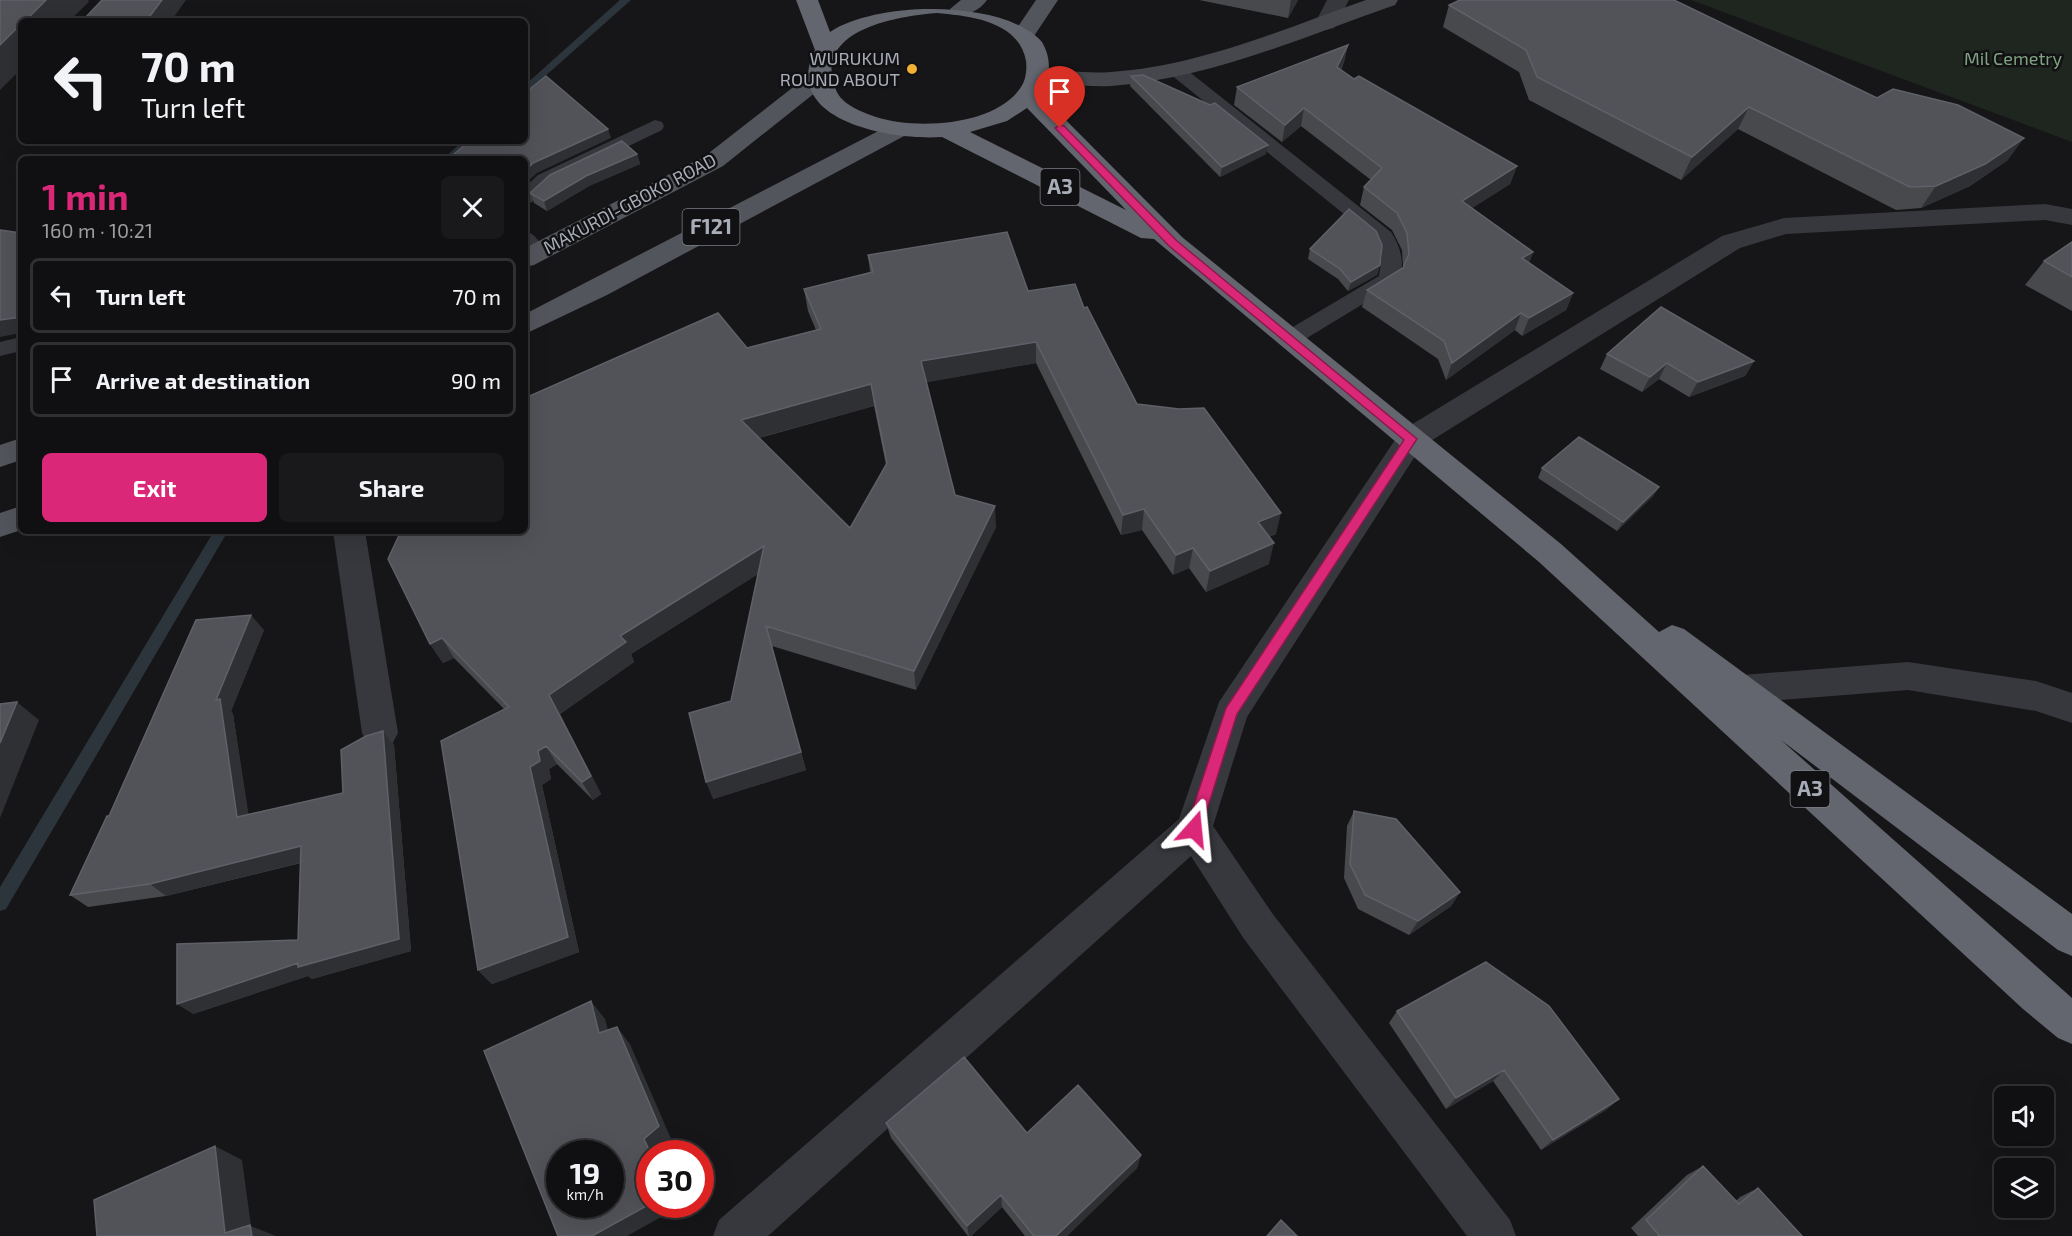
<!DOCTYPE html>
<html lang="en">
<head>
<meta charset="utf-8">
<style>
	:root { --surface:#101012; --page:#19191b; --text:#f1f3f6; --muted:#9c9d9f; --line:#303032; --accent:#db2777 }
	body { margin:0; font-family:"Exo 2",sans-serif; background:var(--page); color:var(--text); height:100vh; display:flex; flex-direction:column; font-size:22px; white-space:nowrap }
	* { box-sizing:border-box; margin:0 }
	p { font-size:20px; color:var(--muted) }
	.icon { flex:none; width:33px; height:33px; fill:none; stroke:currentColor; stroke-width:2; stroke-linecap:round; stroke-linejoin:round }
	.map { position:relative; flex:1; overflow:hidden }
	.details { position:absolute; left:18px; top:156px; width:510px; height:378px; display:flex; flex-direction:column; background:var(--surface); border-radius:9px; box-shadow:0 6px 24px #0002,0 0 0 2px var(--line) }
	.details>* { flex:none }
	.hud { position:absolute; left:18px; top:18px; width:510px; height:126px; border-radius:9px; box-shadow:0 6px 24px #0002,0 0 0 2px var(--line); background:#101012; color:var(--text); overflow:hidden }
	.fabs { position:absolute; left:1994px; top:1086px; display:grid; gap:12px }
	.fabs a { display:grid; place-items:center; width:60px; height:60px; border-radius:9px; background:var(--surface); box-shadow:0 6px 24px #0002,0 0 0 2px var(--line); font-size:30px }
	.speed { position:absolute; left:546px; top:1140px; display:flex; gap:12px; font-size:30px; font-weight:700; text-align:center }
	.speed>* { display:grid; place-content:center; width:78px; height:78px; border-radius:50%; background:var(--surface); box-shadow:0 6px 24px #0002,0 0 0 2px var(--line); line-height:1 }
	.speed small { font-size:15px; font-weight:400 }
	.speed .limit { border:9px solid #d22; background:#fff; color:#111 }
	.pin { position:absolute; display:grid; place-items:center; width:51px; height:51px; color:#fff; margin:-62px -26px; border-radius:50% 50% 50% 0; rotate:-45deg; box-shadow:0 0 6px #0007 }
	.pin .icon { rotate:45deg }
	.me { position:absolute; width:66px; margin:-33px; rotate:18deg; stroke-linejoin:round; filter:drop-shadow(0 0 4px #0008) }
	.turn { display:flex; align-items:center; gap:21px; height:126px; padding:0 24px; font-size:27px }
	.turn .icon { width:78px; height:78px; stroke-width:2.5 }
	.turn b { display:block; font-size:42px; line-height:51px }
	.round { display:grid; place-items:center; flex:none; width:63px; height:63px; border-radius:9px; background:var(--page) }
	.headline { display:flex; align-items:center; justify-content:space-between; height:102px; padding:0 24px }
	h1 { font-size:36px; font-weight:700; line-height:45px; color:var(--accent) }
	.button { display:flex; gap:12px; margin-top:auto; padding:12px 24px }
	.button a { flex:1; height:69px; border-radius:9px; background:var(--accent); color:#fff; font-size:24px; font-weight:700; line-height:69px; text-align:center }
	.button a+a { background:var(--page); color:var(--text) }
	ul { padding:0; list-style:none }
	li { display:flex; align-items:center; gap:18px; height:75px; margin:0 12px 9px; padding:0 12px; border:3px solid var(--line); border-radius:9px }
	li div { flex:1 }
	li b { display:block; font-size:22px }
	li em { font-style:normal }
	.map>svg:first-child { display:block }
	.green { fill:#1e261f }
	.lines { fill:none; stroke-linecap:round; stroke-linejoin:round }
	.stream { fill:#2c353c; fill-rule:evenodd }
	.lane { fill:#37383d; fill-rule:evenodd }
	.street { fill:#37383d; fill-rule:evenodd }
	.secondary { fill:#45474d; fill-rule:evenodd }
	.primary { fill:#53555c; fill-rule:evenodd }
	.highway { fill:#63666e; fill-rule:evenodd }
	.wall { fill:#47494d; fill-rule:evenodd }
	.shaded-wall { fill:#2f3033 }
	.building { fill:#525359; stroke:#5f6168; stroke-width:1.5; fill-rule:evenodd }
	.route { fill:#db2777; stroke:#8e194d; stroke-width:1.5 }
	.poi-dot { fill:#f2b134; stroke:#111113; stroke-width:2 }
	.labels { text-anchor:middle; stroke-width:5; stroke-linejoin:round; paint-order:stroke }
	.far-poi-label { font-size:18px; fill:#a8adb8; stroke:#111113; text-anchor:end }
	.far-park-label { font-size:18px; fill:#7fa381; stroke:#111113 }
	.far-street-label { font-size:18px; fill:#a8adb8; stroke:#111113 }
	.shield { fill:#111113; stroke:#7b7e86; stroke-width:1.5 }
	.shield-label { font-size:21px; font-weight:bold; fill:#a8adb8 }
</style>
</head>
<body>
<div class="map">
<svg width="2072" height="1236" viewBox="0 0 2072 1236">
	<rect width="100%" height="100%" fill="#161618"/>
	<path class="green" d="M1691,0H2072V142Z"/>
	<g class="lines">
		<path class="stream" d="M620,0H631L525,94V85Z
			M463,141H474L456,159H443Z
			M214,531H228L6,909L0,911V887Z"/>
		<path class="lane" d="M1176,65L1182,66L1391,232C1401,247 1407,267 1396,284L1297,344L1289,346L1281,344L1278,339L1281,334L1379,276L1382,255L1375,239L1170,74L1167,70L1170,66Z
			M655,120L662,122L664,126L662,130L552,183L532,202L525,204V187L538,175Z
			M525,231C536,233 541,245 547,254L544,259L537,261L530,259L525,252Z
			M21,337V351L0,356V342Z"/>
		<path class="street" d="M1327,0H1349L1334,28L1326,30L1318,28L1315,23Z
			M2045,204L2072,209V225L2045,220L1786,234L1740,248L1421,447L1247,717L1213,826L1272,913L1510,1220L1516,1236H1467L1244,939L1191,856L768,1236H713L719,1220L1179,819L1219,702L1401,431L1722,236L1784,218Z
			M333,531H365L398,733L392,744L380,748L368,744L362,733Z
			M1908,662L2036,681L2072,693V723L2036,711L1908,690L1742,703L1730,699L1725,689L1730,679L1742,675Z"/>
		<path class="secondary" d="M1366,0H1398L1395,5C1303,37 1209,79 1111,86C1087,87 1062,84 1038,83L1030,81L1027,76L1030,71L1038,69C1062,70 1087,74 1111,72C1200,66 1283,29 1366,0Z"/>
		<path class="primary" d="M961,0H987C979,11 966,17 953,14L950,9Z
			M1036,0H1058L1032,39L1024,41L1016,39L1013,34Z
			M818,72L826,74L829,79L826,84L723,166L534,265L525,267V248L705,156L810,74Z
			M898,123L906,125L910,130L906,135L607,295L525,334V314L890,125Z
			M21,438V460L0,467V445Z
			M21,506V530L0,537V513Z"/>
		<path class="highway" d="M796,0H818L830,32C879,0 1005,0 1042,42C1052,59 1051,78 1040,94L1182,237L1561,544L1659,632L1672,625L1684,629L2072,914V956L2058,950L1781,740L2072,998V1044L2058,1038L2023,1009L1539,562L1154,239L1141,238L942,137C895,141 779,122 815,50ZM937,13C970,16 1019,21 1026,61C1027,69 1026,80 1021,87C996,126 916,130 876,117C862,112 842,105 836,90C811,30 897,16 937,13ZM1027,108L1126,210L970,132L1007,121Z"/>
	</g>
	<path class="wall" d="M102,0L171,21H85L84,19Z
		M1199,0H1298L1288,18Z
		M1678,2L1877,98L2008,160L1970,186L1921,208L1896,210L1738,129L1681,180L1529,100L1519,72L1443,27L1449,5Z
		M1348,45L1344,62L1341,70L1354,79L1517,166L1510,184L1472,208L1533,252L1529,263L1573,293L1566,310L1522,336L1515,330L1446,380L1438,359L1362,307L1367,290L1403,267L1402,250L1392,230L1360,205L1364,187L1371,180L1301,126L1282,142L1234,105L1237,87Z
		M1131,76L1266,154L1220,177L1130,86Z
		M637,154L640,164L589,186L547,211L534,203L530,193Z
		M2072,242V311L2025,285L2044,261Z
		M1310,249L1380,265L1377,275L1348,291L1338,279L1308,259Z
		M868,255L1028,291L1084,308L1137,404L1276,534L1269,537V564L1206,592L1189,568L1173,575L1142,530L1121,535L1036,363L926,382L955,495L996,527L916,690L772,646L806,770L713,799L731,701L758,574L631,654L634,662L560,714L601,794L593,800L557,764L549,769L551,779L542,785L579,952L492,984L478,970L504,709L454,658L443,663L430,644L747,348L816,330L808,311L804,289L870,272ZM874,406L886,465L850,528L759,438Z
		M1607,354L1754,361L1745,376L1689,397L1659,379L1642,392L1600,369Z
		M1542,468L1659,487L1653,496L1617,531L1538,478Z
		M264,630L231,711L233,714L248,814L343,793L383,731L394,745L411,951L312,979L308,976L193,1014L298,940L301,863L166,896L88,907L70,895L109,816Z
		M1354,811L1460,892L1451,906L1409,935L1358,909L1344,878L1347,826Z
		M1397,1011L1619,1099L1606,1110L1541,1150L1493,1081L1446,1109L1389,1023Z
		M886,1123L1027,1133L1141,1155L1137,1168L1067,1236H1025L1002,1207L971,1236H968L891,1138Z
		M1703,1166L1736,1201L1740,1197L1758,1188L1802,1236H1638L1631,1228L1687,1175Z"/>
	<path class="shaded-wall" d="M46,0H88L89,2L69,21H25Z
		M162,0H186L171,21H148L147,20Z
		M1291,0H1298L1288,18Z
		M21,24V69L0,90V45Z
		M1348,45L1344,62L1333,84L1337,67Z
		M1749,107L1738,129L1681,180L1692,157Z
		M1304,108L1301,126L1282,142L1285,125Z
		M608,129L611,138L537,173L525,184V171L533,163Z
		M2024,138L2008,160L1970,186L1921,208L1936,186Z
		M1268,145L1266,154L1220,177L1222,167Z
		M637,154L640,164L589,186L547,211L544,201L586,176Z
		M1517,166L1510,184L1456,218L1462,201Z
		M1533,252L1527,269L1522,258Z
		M1380,265L1377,275L1348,291L1351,282Z
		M1573,293L1566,310L1522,336L1529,318Z
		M1521,313L1515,330L1446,380L1452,363Z
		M21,317V333L0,337V320Z
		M1036,342V363L923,383L921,361Z
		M1754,361L1745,376L1689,397L1698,382Z
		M1667,363L1659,379L1642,392L1650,377Z
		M871,384L874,406L747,441L741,420Z
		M1659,487L1653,496L1617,531L1623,522Z
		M995,506L996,527L916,690L914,671Z
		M1144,509L1142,530L1121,535L1123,515Z
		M1281,513L1276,534L1253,543L1258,522Z
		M1274,543L1269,564L1206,592L1210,571Z
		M764,546L769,567L631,654L634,662L560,714L601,794L593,800L582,782L549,695L620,636Z
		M1193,548L1189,568L1173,575L1176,555Z
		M251,615L264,630L231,711L233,714L251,830L237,817L216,700Z
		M766,626L806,770L713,799L706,782Z
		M442,638L454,658L443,663L430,644Z
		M17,702L39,720L0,818V743Z
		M383,731L394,745L411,951L312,979L308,976L193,1014L177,1004L298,963Z
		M546,746L557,764L549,769L551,779L542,785L579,952L492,984L478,970L530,767L538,751Z
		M301,846L315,859L166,896L150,884Z
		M1460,892L1451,906L1409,935L1418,921Z
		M591,1001L605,1019L613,1049L599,1033Z
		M617,1027L630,1044L672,1141L658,1154H651L644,1139Z
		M1504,1070L1493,1081L1446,1109L1456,1098Z
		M1619,1099L1606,1110L1541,1150L1553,1140Z
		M215,1146L242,1160L251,1226L276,1236H231L225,1233Z
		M1141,1155L1137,1168L1067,1236H1056Z
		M1001,1195L1002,1207L971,1236H969L967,1226Z
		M650,1204H680L681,1206L627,1236H592Z"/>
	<path class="building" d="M0,0H46L25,21H21V24L0,45Z
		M102,0H162L147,20L84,19Z
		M1460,0H1674L1877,98L1893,89L1958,105L2024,138L1985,164L1936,186L1910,187L1749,107L1692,157L1537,77L1526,50L1449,5Z
		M1348,45L1337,67L1354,79L1359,76L1517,166L1462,201L1533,252L1522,258L1573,293L1529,318L1521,313L1452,363L1444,341L1367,290L1403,268L1409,254L1407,233L1397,213L1364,187L1382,168L1304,108L1285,125L1237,87Z
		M1143,75L1210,105L1215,103L1268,145L1222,167L1131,76Z
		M546,76L608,129L533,163L525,171V159H448L466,144H461L465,141H525V93Z
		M622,141L637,154L586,176L544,201L530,193L550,175Z
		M1349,209L1376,231L1382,245L1380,265L1351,282L1340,269L1310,249Z
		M0,230L21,233V317L0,320Z
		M1007,232L1028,291L1075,284L1084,308L1087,307L1137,404L1179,409L1204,408L1281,513L1258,522L1274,543L1210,571L1193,548L1176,555L1144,509L1123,515L1036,342L921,361L955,495L995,506L914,671L766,626L801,752L706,782L689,713L731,701L764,546L620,636L626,642L549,695L591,776L582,782L546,746L538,751L540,761L530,767L568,937L478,970L441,741L509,707L442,638L430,644L388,559L401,531H525V398L718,313L747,348L821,329L804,289L873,272L868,255ZM871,384L887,463L850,528L741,420Z
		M2072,242V277L2044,261Z
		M1661,307L1754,361L1698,382L1667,363L1650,377L1607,354Z
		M1579,437L1659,487L1623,522L1542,468Z
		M251,615L216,700L220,699L237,817L343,793L341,750L366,736L383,731L399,939L298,967V963L177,1004V944L298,940L301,846L150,884L70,895L107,816H109L196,620Z
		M17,702L0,743V704Z
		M1354,811L1396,819L1460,892L1418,921L1365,895L1350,864Z
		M1486,962L1549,1006L1619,1099L1553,1140L1504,1070L1456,1098L1397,1011Z
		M591,1001L599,1033L617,1027L659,1126L644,1139L651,1154H650V1204L592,1236H558L484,1051ZM560,1154H610V1204H560Z
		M964,1057L1027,1133L1078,1085L1141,1155L1056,1236H1034L1001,1195L967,1226L886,1123Z
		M215,1146L225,1233L250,1225L252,1236H97L94,1200Z
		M1703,1166L1739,1204L1758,1188L1802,1236H1658L1659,1235L1646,1220Z
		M1281,1220L1297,1236H1267Z"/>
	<path class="route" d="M1060,125L1064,126L1177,241L1417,439L1237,714L1201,829L1199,834L1194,836L1188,834L1186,829L1226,708L1404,440L1169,246L1057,130L1055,128Z"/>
	<circle class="poi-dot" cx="912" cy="69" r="6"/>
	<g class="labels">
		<g class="far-poi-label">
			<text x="900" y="65">WURUKUM<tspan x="900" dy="21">ROUND ABOUT</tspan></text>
		</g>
		<g class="far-park-label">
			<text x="2013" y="65">Mil Cemetry</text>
		</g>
		<g class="far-street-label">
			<text transform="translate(630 204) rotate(-28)" y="6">MAKURDI-GBOKO ROAD</text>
		</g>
		<g class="shield">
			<rect x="1040.5" y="169" width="39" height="36" rx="4.5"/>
			<rect x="682.5" y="209" width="57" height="36" rx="4.5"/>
			<rect x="1790.5" y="771" width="39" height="36" rx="4.5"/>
		</g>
		<g class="shield-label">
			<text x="1060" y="194">A3</text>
			<text x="711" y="234">F121</text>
			<text x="1810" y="796">A3</text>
		</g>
	</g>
</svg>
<div class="fabs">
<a><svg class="icon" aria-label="sound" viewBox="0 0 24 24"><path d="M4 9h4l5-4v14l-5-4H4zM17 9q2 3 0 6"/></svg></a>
<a><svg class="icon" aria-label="layers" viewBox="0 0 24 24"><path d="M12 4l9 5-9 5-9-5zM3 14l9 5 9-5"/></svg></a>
</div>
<div class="speed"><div>19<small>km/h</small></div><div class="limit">30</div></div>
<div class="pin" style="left:1060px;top:128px;background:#d93025"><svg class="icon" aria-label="arrive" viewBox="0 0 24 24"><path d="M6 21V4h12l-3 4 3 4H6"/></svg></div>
<svg class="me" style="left:1194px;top:829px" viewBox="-20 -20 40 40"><path d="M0-17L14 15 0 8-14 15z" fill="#db2777" stroke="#fff" stroke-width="4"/></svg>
<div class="hud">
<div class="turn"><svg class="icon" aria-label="left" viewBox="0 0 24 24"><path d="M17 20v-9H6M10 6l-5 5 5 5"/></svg><div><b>70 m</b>Turn left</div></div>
</div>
<section class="details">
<div class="headline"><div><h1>1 min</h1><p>160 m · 10:21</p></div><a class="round"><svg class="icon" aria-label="close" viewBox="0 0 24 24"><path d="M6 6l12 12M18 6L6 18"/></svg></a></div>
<ul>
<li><svg class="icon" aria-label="left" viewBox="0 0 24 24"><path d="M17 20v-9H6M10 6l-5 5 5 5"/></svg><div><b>Turn left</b></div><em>70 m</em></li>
<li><svg class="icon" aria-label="arrive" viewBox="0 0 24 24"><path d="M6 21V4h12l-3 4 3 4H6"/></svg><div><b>Arrive at destination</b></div><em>90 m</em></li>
</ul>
<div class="button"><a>Exit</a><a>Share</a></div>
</section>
</div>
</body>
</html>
